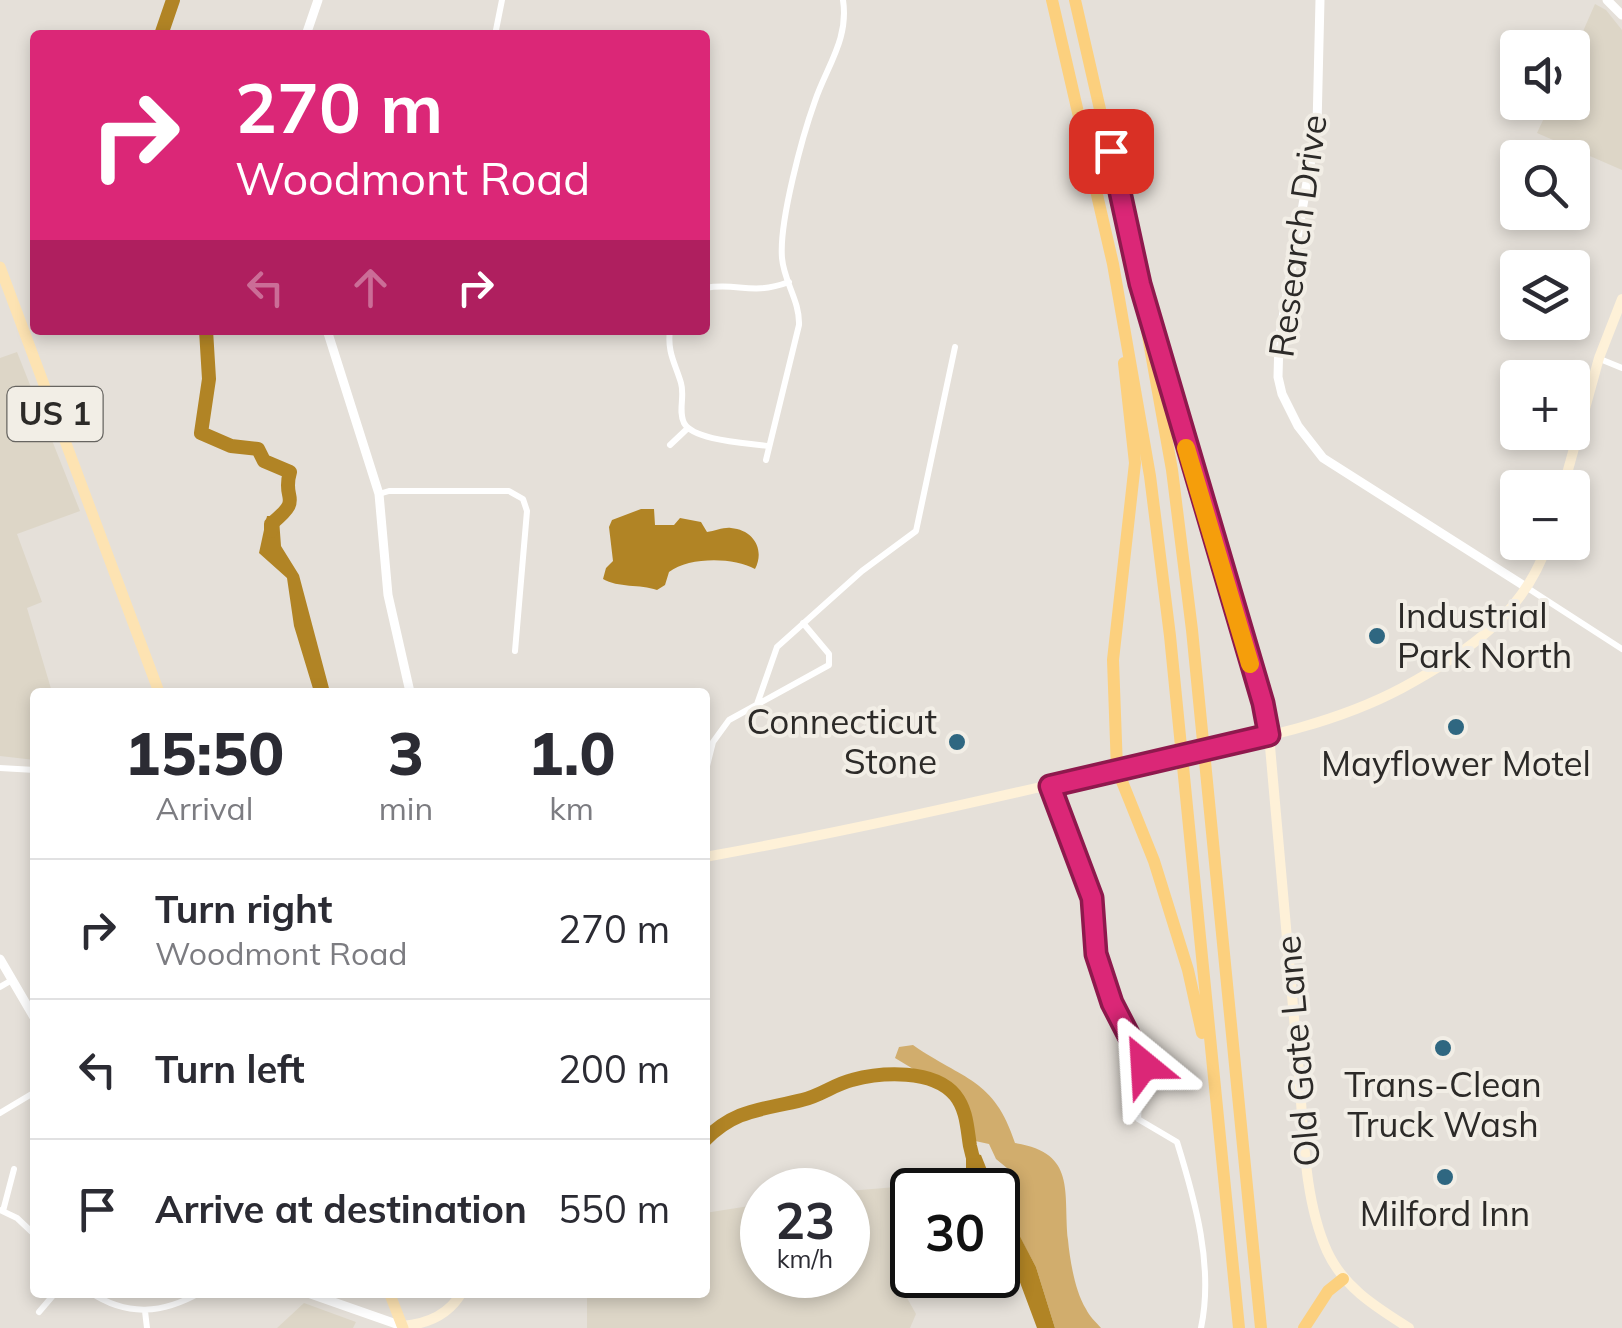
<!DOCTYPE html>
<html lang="en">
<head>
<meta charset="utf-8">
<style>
	:root { --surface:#fff; --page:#f2f2f3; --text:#2b2b33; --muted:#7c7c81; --line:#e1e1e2 }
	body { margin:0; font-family:Mulish,sans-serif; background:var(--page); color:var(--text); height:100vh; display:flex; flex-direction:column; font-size:38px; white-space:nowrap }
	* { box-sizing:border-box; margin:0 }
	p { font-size:32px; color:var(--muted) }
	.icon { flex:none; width:55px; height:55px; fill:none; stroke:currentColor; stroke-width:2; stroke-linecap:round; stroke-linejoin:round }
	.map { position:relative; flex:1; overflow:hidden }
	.details { position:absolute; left:30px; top:688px; width:680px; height:610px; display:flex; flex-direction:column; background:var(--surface); border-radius:10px; box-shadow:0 5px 15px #0003 }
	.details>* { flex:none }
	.hud { position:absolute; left:30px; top:30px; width:680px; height:305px; border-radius:10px; box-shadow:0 5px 15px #0003; background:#db2777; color:#fff; overflow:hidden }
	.buttons { position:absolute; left:1500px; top:30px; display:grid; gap:20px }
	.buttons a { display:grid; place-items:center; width:90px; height:90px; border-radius:10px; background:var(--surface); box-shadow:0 5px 15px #0003; font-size:50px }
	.speed { position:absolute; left:740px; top:1168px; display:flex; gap:20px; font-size:50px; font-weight:700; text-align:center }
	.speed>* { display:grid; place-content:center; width:130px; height:130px; border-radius:50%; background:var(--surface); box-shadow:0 5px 15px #0003; line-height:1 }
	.speed small { font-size:25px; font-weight:400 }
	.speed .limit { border:5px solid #111; border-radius:15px; background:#fff; color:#111 }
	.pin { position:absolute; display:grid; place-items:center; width:85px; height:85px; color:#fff; margin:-42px; border-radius:20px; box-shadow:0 5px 15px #0006 }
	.me { position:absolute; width:110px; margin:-55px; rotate:333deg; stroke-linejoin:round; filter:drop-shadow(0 0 8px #0008) }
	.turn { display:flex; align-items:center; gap:35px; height:210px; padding:0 40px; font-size:45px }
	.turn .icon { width:130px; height:130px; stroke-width:2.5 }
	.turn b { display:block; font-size:70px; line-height:85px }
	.lanes { display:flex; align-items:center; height:95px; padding:0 40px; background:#0003; justify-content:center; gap:50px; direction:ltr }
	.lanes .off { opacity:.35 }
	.eta { display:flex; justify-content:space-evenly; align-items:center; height:170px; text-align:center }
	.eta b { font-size:60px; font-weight:800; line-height:70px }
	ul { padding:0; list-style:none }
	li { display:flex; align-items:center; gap:30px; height:140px; padding:0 40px; border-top:2px solid var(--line) }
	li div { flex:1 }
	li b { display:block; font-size:38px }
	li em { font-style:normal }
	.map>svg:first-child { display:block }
	.built { fill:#ddd6c7 }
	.green { fill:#d1ad6d }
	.water { fill:#b18425 }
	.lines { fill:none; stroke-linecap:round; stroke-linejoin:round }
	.river { stroke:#b18425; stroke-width:14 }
	.minor { stroke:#fff; stroke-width:6 }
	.tertiary { stroke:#fff; stroke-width:9 }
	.secondary { stroke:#fef1d8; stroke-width:10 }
	.primary { stroke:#fde3b2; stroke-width:11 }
	.motorway { stroke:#fcd07e; stroke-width:12 }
	.route-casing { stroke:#8e194d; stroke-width:25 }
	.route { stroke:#db2777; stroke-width:18 }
	.slow { stroke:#f59e0b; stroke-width:18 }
	.poi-dot { fill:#2f6781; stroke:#f2eee6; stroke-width:4 }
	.labels { text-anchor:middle; stroke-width:8; stroke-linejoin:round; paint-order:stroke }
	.shield { fill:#f2eee6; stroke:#676561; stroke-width:2.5 }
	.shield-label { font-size:32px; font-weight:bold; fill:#2c2a28 }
	.street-label { font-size:35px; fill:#2c2a28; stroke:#f2eee6 }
	.poi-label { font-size:35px; fill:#2c2a28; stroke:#f2eee6 }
</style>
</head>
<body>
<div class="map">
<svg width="1622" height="1328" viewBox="0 0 1622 1328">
	<rect width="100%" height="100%" fill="#e5e0d9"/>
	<path class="built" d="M1595,4L1606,10L1622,30V170L1537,133L1551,103L1572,102L1573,54Z
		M17,352L80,511L17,534L42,602L27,608L52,692H35V760L0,756V358Z
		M908,1186L919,1190H912V1275H920L921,1280L906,1296L916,1314L910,1328H587V1293L705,1292V1213L762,1204V1275H848V1191Z
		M304,1303L356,1322L353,1328H277Z"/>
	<path class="green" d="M913,1045C963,1080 994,1078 1015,1143C1077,1153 1063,1191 1068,1240C1070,1261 1075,1291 1086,1309C1089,1316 1096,1322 1101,1328H1055L1036,1267L1003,1206L1009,1196L1013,1173L996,1159L989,1144L966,1139L958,1096L895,1058L899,1047Z"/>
	<path class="water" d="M641,509H654L655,525H674L680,518L701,522L707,532C715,531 724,527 731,528C754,530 765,550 755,569C733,557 689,557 669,572L665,585L657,590C640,584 618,588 603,579L606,568L613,561L609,527L612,520Z
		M267,516H276L279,519L281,546L299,575L330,692H314L294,626L287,578L259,553Z
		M966,1152L981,1155L995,1190H970L966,1180Z
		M998,1195L1036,1267L1055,1328H1037L1015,1269L1000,1254Z"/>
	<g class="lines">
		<path class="river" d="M161,35L173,0
			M206,330L209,379L201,433L231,446L258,449L264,461L290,472C281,502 305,496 271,524V531
			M705,1140C735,1109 762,1110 802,1100C820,1096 835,1084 852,1080C882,1072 933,1069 955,1095C967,1110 967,1128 970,1146C973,1161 979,1176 985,1190"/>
		<path class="minor" d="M495,35L502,0
			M705,288C738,282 751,296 789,282
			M670,330C667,352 675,363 681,383C685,396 678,411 684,423C694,441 748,443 767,446
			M1600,359L1622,368
			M670,445L688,428
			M766,460L799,325C800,301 784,282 782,258C779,222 802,137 815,101C827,66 849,39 843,0
			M379,494L389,491H509L523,499L527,511L515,651
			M1526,587L1622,649
			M756,707L777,647L862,571L916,531L955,347
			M0,768L35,770
			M705,774L713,742L729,720L829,665V654L803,623
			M1050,786L1092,898L1096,954L1112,1003L1142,1057L1138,1119L1177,1142C1195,1200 1214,1267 1201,1328
			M0,987L12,980
			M0,1113L35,1092
			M0,1210L17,1218L35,1235
			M3,1211L14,1169
			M90,1292C127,1317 163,1314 201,1292
			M145,1311L147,1328
			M39,1312L56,1292"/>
		<path class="tertiary" d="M1320,0L1317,126L1279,340L1278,377L1282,394L1298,426L1323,458L1526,587
			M1607,0L1622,15
			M306,35L318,0
			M327,330L379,494L388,595L410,692
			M0,959L35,1019
			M305,1292L402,1326"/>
		<path class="secondary" d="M1563,488L1599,358L1622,299
			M1269,735C1278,845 1288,954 1298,1063C1304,1123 1302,1195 1327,1251C1344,1288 1376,1307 1409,1328
			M705,857C844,832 981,801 1119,769C1213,746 1316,734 1402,688C1465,654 1525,614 1548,542
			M402,1326C428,1324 449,1315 462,1292"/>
		<path class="primary" d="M0,267L159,692
			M389,1292L403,1328"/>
		<path class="motorway" d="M1052,0L1113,264L1150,476L1170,636L1239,1328
			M1075,0L1134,258L1172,470L1192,630L1261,1328
			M1161,358L1263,703L1269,735
			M1124,363L1135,463L1113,660L1117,769L1154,861L1188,970L1202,1033
			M1304,1328L1328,1291L1343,1279"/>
	</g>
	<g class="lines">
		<defs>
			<path id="route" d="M1111,151L1140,284L1263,703L1269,735L1050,786L1092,898L1096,954L1112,1003L1144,1065"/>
		</defs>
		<use href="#route" class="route-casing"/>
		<use href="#route" class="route"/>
		<path class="slow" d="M1186,448L1250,664"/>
	</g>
	<g class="poi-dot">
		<circle cx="1377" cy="636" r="10"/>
		<circle cx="1456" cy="727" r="10"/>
		<circle cx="957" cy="742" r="10"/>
		<circle cx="1443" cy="1048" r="10"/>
		<circle cx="1445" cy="1177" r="10"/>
	</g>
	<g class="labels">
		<rect class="shield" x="7.5" y="387" width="95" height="54" rx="8"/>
		<g class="shield-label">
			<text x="55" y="425">US 1</text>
		</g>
		<g class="street-label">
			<text transform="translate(1298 236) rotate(-82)" y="12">Research Drive</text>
			<text transform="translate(1298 1051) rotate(-95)" y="12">Old Gate Lane</text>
		</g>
		<g class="poi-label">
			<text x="1397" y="628" text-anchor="start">Industrial<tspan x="1397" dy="40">Park North</tspan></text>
			<text x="937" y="734" text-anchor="end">Connecticut<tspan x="937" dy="40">Stone</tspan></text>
			<text x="1456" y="776">Mayflower Motel</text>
			<text x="1443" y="1097">Trans-Clean<tspan x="1443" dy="40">Truck Wash</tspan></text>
			<text x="1445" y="1226">Milford Inn</text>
		</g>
	</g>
</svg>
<div class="buttons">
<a><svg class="icon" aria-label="sound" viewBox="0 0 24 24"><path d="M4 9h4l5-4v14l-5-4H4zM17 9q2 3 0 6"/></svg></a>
<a><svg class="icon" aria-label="search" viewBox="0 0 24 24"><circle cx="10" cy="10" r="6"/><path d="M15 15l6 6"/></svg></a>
<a><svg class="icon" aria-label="layers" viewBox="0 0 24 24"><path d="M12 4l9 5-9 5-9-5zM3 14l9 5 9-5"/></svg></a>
<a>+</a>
<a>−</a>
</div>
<div class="speed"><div>23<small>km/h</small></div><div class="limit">30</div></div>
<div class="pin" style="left:1111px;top:151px;background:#d93025"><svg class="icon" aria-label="arrive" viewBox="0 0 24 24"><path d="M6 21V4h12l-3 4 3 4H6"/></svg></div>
<svg class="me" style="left:1144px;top:1065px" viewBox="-20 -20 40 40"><path d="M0-17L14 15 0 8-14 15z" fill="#db2777" stroke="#fff" stroke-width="4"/></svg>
<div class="hud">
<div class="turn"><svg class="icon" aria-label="right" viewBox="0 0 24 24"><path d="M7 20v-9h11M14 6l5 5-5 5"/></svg><div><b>270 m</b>Woodmont Road</div></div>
<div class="lanes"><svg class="icon off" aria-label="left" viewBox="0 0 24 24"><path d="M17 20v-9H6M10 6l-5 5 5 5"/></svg><svg class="icon off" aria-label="ahead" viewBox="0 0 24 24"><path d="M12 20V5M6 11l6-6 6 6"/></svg><svg class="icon" aria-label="right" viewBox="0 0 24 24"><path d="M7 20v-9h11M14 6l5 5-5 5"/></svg></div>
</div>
<section class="details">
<div class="eta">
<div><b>15:50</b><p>Arrival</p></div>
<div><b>3</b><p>min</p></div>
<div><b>1.0</b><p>km</p></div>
</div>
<ul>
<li><svg class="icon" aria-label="right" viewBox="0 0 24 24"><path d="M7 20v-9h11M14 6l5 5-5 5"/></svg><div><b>Turn right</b><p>Woodmont Road</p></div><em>270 m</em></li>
<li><svg class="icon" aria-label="left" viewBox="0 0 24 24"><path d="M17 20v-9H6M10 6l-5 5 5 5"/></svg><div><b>Turn left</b></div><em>200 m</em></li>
<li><svg class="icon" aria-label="arrive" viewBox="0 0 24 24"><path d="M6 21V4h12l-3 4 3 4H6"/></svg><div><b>Arrive at destination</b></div><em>550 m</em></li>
</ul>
</section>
</div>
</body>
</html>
